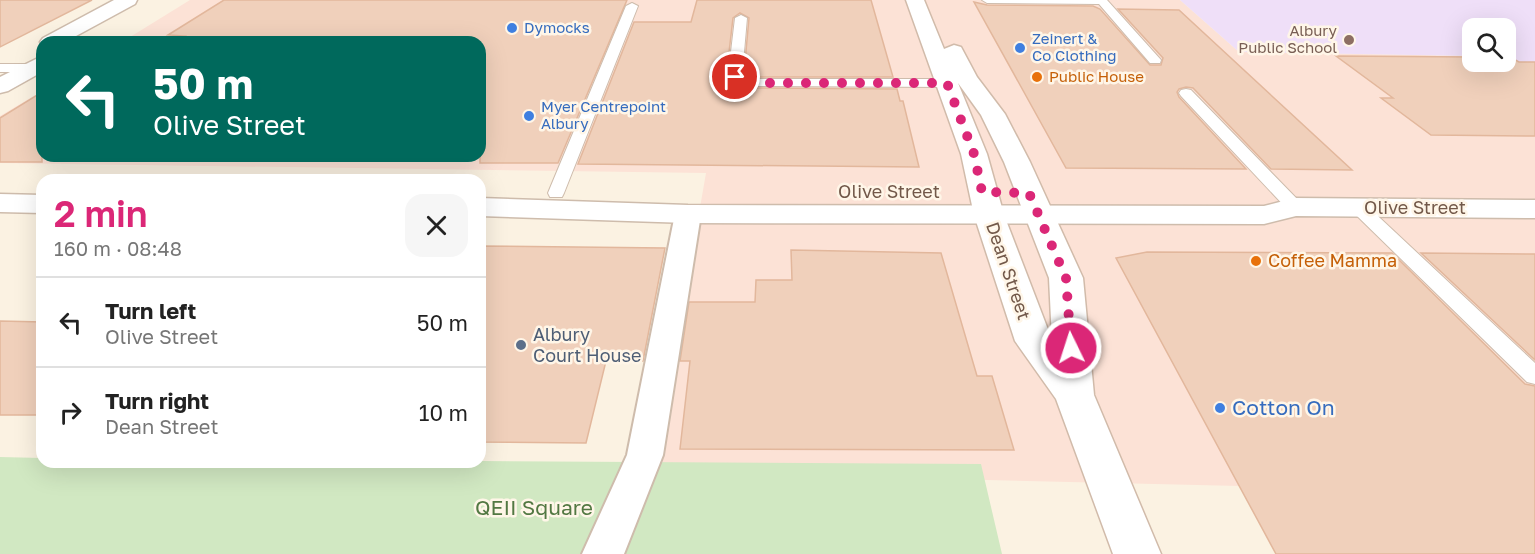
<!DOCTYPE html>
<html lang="en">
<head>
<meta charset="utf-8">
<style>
	:root { --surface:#fff; --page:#f6f6f6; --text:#222; --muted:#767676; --line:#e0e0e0; --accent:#db2777 }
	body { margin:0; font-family:"Golos Text",sans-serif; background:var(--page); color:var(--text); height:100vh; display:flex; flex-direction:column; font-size:22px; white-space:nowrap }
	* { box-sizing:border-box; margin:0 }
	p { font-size:20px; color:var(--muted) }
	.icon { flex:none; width:33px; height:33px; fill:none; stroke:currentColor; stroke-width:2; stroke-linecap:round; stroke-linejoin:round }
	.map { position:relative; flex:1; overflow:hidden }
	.side { position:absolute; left:36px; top:174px; width:450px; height:294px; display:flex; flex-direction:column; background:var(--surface); border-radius:18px; box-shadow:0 6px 24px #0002 }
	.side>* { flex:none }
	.banner { position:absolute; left:36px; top:36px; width:450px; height:126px; border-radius:18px; box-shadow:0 6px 24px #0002; background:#00695c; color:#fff; overflow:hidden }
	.controls { position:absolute; left:1462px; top:18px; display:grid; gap:12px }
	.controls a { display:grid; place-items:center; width:54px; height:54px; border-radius:12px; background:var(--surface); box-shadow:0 6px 24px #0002; font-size:30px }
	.pin { position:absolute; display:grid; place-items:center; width:51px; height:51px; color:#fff; margin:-26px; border:3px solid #fff; border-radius:50%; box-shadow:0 2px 6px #0007 }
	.me { position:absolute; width:66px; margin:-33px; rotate:356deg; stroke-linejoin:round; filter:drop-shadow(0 0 4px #0008) }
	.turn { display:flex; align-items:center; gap:21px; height:126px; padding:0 18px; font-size:27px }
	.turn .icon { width:78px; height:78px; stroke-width:2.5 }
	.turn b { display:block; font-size:42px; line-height:51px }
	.round { display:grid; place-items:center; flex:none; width:63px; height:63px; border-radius:18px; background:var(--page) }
	.summary { display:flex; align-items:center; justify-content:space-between; height:102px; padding:0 18px }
	h1 { font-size:36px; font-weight:600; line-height:45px; color:var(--accent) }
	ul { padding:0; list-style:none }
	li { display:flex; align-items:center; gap:18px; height:90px; padding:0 18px; border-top:2px solid var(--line) }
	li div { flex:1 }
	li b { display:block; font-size:22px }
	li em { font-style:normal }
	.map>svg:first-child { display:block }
	.commercial { fill:#fce2d6 }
	.education { fill:#efdff8 }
	.green { fill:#d1e8c2 }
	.building { fill:#f0d0bb; stroke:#e2b79c; stroke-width:1.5 }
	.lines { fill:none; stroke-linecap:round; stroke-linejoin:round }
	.service-casing { stroke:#cebcac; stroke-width:2 }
	.pedestrian-casing { stroke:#cebcac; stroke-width:4 }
	.tertiary-casing { stroke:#cebcac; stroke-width:3 }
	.secondary-casing { stroke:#d1bbaa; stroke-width:3 }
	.service { fill:#fff; fill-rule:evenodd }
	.pedestrian { fill:#fff; fill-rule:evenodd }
	.tertiary { fill:#fff; fill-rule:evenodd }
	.secondary { fill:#fff; fill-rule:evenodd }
	.route { stroke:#db2777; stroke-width:10; stroke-dasharray:0 18 }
	.shop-dot { fill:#3f7fe0; stroke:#fff6e8; stroke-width:2 }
	.education-dot { fill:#8d6e63; stroke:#fff6e8; stroke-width:2 }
	.food-dot { fill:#e8710a; stroke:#fff6e8; stroke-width:2 }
	.service-dot { fill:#5c6f8a; stroke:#fff6e8; stroke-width:2 }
	.labels { text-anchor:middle; stroke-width:5; stroke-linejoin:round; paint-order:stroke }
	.far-shop-label { font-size:15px; fill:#366cbe; stroke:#fff6e8; text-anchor:start }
	.far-education-label { font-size:15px; fill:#785e54; stroke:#fff6e8; text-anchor:end }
	.far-food-label { font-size:15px; fill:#c56008; stroke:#fff6e8; text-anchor:start }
	.street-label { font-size:18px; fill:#725849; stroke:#fff6e8 }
	.food-label { font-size:18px; fill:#c56008; stroke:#fff6e8; text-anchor:start }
	.service-label { font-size:18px; fill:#4e5e75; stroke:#fff6e8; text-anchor:start }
	.near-shop-label { font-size:21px; fill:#366cbe; stroke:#fff6e8; text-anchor:start }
	.near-park-label { font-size:21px; fill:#527842; stroke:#fff6e8 }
</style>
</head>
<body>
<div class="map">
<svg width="1535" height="554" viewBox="0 0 1535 554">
	<rect width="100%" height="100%" fill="#fbf2e2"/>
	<path class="commercial" d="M190,0H1180L1239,52L1473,56V62H1487L1535,90V554H1276L1240,486L654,472L706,173L0,163V116L42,91V156H480V42H122Z"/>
	<path class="education" d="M1180,0H1535V90L1487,62H1506V28H1473V56L1239,52Z"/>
	<path class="green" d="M0,457L42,458V462L480,461L981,464L1002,554H0Z"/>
	<path class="building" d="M0,0H92L0,47Z
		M224,0H627L558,163H480V42H176L185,36L168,35Z
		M697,0H871L893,77H753L744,73L749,18L740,13L733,18L726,78L747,88L897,89L900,101H903L919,167L578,164L634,22H691Z
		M974,2L987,5L1093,6L1100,9L1150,65H1161L1163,58L1118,9L1179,10L1352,170L1271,169L1193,88L1186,87L1179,89L1177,92L1179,97L1246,169L1066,168Z
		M1336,56L1473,57V62H1506V57H1510L1519,62H1535V136L1431,135L1381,98H1393Z
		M42,92V162H0V118Z
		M480,246L665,248L643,361H606L586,443L480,442Z
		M791,250L941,253L977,376H992L1014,450L680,449L690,361H680L689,302H755L756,280H792Z
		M1147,252L1392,253L1525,384L1535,386V554H1276L1116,258Z
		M1421,253L1535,254V360Z
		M0,321L42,322V415H0Z"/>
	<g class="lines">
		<defs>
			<path id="service" d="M982,0H1107L1161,60L1160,63H1150L1099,4L987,3Z
				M632,3L638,6L564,193L562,197H550L548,193L626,6Z
				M741,15L747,18L742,75L753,79H947L954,83L947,87L747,86L728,77L735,18Z
				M0,64H42V72H0Z
				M1186,89L1191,90L1301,203L1304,207L1301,211H1289L1181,96L1179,93L1181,90Z
				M1359,203L1365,204L1535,363V384L1527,382L1353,212L1350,208L1353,204Z"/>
			<path id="pedestrian" d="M688,206L697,209L701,214L663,455L624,554H582L627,455L675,214L679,209Z"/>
			<path id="tertiary" d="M114,0H137L135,4L65,42H42V45L40,42L43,38Z
				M42,56V72L8,91L0,93V77Z
				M0,194L42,195V213L0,212Z
				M480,198L688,205L1264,206L1295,198L1535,200V218L1296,216L1264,224L688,223L480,216Z"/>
			<path id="secondary" d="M906,0H924L944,49L954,45L961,47L977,77L1005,114L1030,162L1083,278L1094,395L1161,554H1113L1056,399L1015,341L974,215L961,154ZM958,83L981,115L1004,162L1049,278L1052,340L1004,215L987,154Z"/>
		</defs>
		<use href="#service" class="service-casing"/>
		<use href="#pedestrian" class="pedestrian-casing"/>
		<use href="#tertiary" class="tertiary-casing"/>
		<use href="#secondary" class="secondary-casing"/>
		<use href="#service" class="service"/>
		<use href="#pedestrian" class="pedestrian"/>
		<use href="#tertiary" class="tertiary"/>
		<use href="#secondary" class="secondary"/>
	</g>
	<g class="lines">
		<path class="route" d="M735,77L752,83H947L974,154L982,192L1029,193L1066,278L1071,348"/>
	</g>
	<g class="shop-dot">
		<circle cx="512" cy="28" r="6"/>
		<circle cx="1020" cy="48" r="6"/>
		<circle cx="529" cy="116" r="6"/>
		<circle cx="1220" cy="408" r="6"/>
	</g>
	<circle class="education-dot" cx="1349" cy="40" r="6"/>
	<g class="food-dot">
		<circle cx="1037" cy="77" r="6"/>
		<circle cx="1256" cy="261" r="6"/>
	</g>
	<circle class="service-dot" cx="521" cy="345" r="6"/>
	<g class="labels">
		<g class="far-shop-label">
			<text x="524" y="33">Dymocks</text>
			<text x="1032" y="44">Zeinert &amp;<tspan x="1032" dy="17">Co Clothing</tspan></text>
			<text x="541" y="112">Myer Centrepoint<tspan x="541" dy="17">Albury</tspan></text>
		</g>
		<g class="far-education-label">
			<text x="1337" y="36">Albury<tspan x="1337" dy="17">Public School</tspan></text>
		</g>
		<g class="far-food-label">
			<text x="1049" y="82">Public House</text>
		</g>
		<g class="street-label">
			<text x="889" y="198">Olive Street</text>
			<text x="1415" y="214">Olive Street</text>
			<text transform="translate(1008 271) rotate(71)" y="6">Dean Street</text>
		</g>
		<g class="food-label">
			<text x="1268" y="267">Coffee Mamma</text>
		</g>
		<g class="service-label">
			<text x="533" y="341">Albury<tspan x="533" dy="21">Court House</tspan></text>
		</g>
		<g class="near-shop-label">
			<text x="1232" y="415">Cotton On</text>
		</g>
		<g class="near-park-label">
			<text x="534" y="515">QEII Square</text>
		</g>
	</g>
</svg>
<div class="controls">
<a><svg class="icon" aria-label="search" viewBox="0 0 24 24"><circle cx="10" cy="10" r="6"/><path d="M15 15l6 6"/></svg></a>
</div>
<div class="pin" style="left:735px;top:77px;background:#d93025"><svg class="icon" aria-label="arrive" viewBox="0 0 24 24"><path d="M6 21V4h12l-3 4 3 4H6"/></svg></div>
<svg class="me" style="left:1071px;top:348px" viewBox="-20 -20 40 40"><circle r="17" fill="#db2777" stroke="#fff" stroke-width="3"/><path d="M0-11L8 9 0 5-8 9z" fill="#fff"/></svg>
<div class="banner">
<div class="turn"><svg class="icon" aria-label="left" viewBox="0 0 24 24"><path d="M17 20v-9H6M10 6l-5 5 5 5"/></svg><div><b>50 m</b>Olive Street</div></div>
</div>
<section class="side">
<div class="summary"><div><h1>2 min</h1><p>160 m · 08:48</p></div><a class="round"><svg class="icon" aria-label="close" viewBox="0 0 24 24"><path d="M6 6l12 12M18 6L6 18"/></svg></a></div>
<ul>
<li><svg class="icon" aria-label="left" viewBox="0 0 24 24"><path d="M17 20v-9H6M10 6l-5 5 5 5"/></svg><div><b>Turn left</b><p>Olive Street</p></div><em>50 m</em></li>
<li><svg class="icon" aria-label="right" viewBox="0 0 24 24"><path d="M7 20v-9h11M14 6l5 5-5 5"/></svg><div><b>Turn right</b><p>Dean Street</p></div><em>10 m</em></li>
</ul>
</section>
</div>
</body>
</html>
